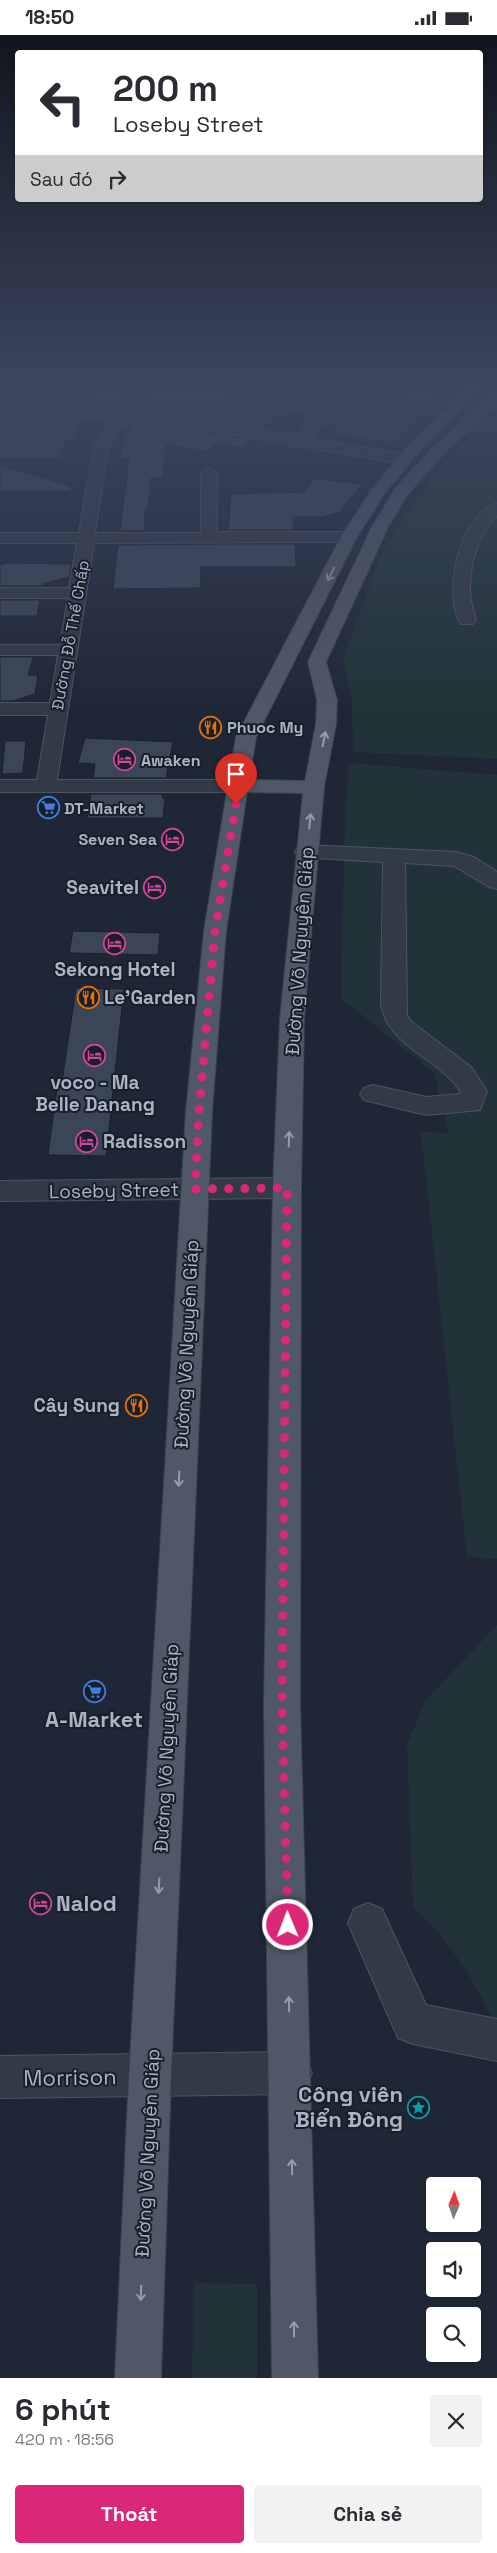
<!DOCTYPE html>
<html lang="vi">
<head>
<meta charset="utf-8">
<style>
	:root { --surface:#fff; --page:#f2f2f3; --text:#2b2b33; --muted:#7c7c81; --accent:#db2777 }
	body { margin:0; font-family:"Space Grotesk",sans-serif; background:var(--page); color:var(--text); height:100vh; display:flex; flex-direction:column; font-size:19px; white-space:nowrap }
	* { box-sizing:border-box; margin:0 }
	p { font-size:16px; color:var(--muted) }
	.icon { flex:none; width:28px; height:28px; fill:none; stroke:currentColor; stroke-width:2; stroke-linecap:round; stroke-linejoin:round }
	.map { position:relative; height:2343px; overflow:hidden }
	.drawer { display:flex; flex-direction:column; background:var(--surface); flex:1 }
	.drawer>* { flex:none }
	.top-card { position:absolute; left:15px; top:15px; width:468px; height:152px; border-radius:5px; box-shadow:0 1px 4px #0004; background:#fff; color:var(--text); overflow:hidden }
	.needle { width:32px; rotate:2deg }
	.buttons { position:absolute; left:426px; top:2142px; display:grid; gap:10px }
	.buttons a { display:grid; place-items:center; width:55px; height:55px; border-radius:5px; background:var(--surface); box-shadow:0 1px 4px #0004; font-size:25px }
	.pin { position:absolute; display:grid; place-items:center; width:42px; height:42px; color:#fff; margin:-51px -21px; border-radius:50% 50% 50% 0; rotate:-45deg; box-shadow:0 0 5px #0007 }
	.pin .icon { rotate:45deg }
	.me { position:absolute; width:55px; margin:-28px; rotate:359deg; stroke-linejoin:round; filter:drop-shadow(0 0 4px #0008) }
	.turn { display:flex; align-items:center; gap:18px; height:105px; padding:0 15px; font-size:22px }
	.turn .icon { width:65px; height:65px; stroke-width:2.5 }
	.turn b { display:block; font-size:35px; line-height:42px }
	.then { display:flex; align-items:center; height:48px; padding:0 15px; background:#0003; gap:10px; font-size:19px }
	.round { display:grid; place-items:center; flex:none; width:52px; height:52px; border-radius:5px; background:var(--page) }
	.overview { display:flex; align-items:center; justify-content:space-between; height:85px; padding:0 15px }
	h1 { font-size:30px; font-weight:800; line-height:38px }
	.action { display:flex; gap:10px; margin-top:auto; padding:10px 15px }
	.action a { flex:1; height:58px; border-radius:5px; background:var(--accent); color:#fff; font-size:20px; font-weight:800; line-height:58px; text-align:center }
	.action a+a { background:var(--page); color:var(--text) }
	.status { display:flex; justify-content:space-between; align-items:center; height:35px; padding:0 25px; background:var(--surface); direction:ltr }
	.status svg { height:14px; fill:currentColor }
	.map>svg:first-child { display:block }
	.green { fill:#213338 }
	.building { fill:#3a4557; stroke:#1a212d }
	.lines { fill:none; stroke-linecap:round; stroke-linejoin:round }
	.minor-casing { stroke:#4d5462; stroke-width:2 }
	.major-casing { stroke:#3c4351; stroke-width:2 }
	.minor { fill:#323947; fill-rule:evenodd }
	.major { fill:#505867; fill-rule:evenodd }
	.oneway { stroke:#959dad }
	.route { stroke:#db2777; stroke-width:9; stroke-dasharray:0 16.2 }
	.labels { text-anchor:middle; stroke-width:4; stroke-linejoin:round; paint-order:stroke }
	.far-street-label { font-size:16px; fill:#acb4c4; stroke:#181f2b }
	.far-poi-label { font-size:16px; font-weight:bold; fill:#acb4c4; stroke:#181f2b; text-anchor:start }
	.poi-label { font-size:19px; font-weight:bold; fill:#acb4c4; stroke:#181f2b; text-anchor:end }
	.street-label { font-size:19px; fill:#acb4c4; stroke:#181f2b }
	.near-poi-label { font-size:22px; font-weight:bold; fill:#acb4c4; stroke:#181f2b }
	.near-street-label { font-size:22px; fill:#acb4c4; stroke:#181f2b }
</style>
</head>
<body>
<div class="status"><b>18:50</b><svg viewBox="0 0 49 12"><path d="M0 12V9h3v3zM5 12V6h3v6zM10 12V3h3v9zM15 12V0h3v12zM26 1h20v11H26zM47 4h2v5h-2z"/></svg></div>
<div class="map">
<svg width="497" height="2343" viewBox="0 0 497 2343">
	<rect width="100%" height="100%" fill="#1f2737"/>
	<path class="green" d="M497,380V724L353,717L352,666L343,623L383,515L432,443L468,404Z
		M349,728L497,740V1524L467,1522L421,1097L449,1098L434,1038L341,963L345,777Z
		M497,1590V1993C475,1947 451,1906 413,1873L407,1710L425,1666Z
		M194,2248L257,2249V2343H192Z"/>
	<path class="building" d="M48,351H141L120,370L48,358Z
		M162,351H234L229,356H234L204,384L139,373Z
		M405,351H447L394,408L330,398L343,384L332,383L357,360L393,366Z
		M293,358L329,364L314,380L280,375L262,393L223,387L252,359L287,364Z
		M0,362L12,364L112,381L107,389L79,383L76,405H66L59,424H0Z
		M129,384L250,405L243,413L217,408L207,417L166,409L163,442L151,443L148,474H145V496H120L129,424H121L124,402L134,393L124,392Z
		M0,430L71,451V456H0Z
		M314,443L362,449L340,477L321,482H293L294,495H228L231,459L304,457Z
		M227,509H295L296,532H201L200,553L113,554L118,510Z
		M7,528L71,529L69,542L43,549V551H0V530Z
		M0,565H40L37,581H0Z
		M0,622H33L28,640H38L35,659L13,666H0Z
		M85,703L173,707L166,743H93L95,729L78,728Z
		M5,706H26L23,738L2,739Z
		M91,759H163L162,763H165L163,783H87Z
		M73,896L160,898L158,920L69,918Z
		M76,953L124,954L106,1121L48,1120L58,1047H62Z"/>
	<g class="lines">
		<defs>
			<path id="minor" d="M144,351H160L135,374L205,386L242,351H258L219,388L296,401L344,351H359L310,404L405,419L413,424L405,429L128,382L108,412L95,498H201V438L209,433L217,438V497H349L357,502L349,507L94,508L57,745H238L245,747L248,751L245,755L238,757H0V745H37L48,680H0V668H50L58,620H0V610H60L68,563H0V553H69L77,508H0V498H79L94,412L115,380L0,360V352L121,372Z
				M497,383V392C487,396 466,400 459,391L466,387H484Z
				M497,468V481C478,497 469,533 470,558C470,567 474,576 476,585L473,589H461C441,560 461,477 497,468Z
				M306,810L456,817L474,822L497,837V854L489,852L454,831L405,828L407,981L413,988L471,1032L487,1056L480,1075L426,1080L364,1065L360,1059L364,1053L373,1050L426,1062L460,1059L461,1057C439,1023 387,1011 381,969L383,827L298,822L295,817L298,812Z
				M287,1143L297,1146L301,1153L297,1160L287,1163L0,1166V1146Z
				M368,1868L382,1874L426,1970L497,1984V2026L413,2009L398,2003L348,1888L354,1874Z
				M291,2017L306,2023L312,2038L306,2053L291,2059L0,2063V2021Z"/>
			<path id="major" d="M470,351H486L422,413L386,456L357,502L256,702L249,745L305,746L316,689L317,665L308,627L372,492L395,454L434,412L492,360L497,359V370L444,418L408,459L388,492L326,627L337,665L336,689L324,752L309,922L304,984L301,1153L300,1670L318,2343H272L264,1670L273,1153L280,984L303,758L247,757L226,896L212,1076L171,2041L161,2343H115L129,2041L186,1076L204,896L236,702L341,502L372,454L412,407Z"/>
		</defs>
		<use href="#minor" class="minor-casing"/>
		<use href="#major" class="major-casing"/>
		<use href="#minor" class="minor"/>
		<use href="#major" class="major"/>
	</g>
	<defs><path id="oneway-shaft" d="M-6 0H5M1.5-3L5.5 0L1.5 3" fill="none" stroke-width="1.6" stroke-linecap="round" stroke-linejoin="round" transform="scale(1.25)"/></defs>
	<g class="oneway">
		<use href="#oneway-shaft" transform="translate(331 539) rotate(117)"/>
		<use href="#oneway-shaft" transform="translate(324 704) rotate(-79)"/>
		<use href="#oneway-shaft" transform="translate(310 786) rotate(-84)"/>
		<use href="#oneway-shaft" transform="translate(289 1104) rotate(-88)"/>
		<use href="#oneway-shaft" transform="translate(179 1444) rotate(93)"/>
		<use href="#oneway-shaft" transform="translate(159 1851) rotate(93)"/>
		<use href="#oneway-shaft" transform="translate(289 1969) rotate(-91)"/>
		<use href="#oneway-shaft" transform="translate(292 2132) rotate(-91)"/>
		<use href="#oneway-shaft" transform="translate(141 2258) rotate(92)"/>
		<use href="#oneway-shaft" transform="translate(294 2294) rotate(-91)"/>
	</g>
	<linearGradient id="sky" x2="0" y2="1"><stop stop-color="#11151e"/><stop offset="0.52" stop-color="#3c475e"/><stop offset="1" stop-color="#3c475e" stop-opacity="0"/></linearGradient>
	<rect width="497" height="679" fill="url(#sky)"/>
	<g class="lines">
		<path class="route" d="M236,769L215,896L199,1076L195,1154L287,1153L282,1670L288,1890"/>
	</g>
	<defs>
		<symbol id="restaurant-ring" viewBox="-11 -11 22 22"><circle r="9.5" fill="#181f2b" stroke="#e8710a" stroke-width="1.5"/><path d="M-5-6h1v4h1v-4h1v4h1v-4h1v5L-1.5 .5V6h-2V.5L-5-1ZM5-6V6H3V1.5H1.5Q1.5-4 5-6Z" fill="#e8710a"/></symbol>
		<symbol id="hotel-ring" viewBox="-11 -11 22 22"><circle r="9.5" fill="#181f2b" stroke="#d1479c" stroke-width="1.5"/><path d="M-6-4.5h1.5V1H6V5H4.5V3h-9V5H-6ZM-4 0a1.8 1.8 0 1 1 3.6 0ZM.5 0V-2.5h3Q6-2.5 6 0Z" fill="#d1479c"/></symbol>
		<symbol id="supermarket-ring" viewBox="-11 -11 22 22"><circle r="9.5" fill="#181f2b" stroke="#3f7fe0" stroke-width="1.5"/><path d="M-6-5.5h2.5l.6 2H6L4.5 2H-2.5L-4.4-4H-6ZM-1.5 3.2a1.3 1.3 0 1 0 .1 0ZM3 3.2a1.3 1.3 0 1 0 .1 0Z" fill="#3f7fe0"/></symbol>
		<symbol id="sight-ring" viewBox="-11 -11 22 22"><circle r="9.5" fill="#181f2b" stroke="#0f9aa8" stroke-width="1.5"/><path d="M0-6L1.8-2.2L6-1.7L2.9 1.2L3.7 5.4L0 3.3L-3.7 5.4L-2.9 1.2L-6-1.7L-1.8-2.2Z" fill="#0f9aa8"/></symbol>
	</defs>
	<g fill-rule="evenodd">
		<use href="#restaurant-ring" x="198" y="680" width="25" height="25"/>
		<use href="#hotel-ring" x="112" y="712" width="25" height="25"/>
		<use href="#supermarket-ring" x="36" y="760" width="25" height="25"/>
		<use href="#hotel-ring" x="160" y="792" width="25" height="25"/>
		<use href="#hotel-ring" x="142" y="840" width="25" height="25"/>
		<use href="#hotel-ring" x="102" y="896" width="25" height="25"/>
		<use href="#restaurant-ring" x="76" y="950" width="25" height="25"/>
		<use href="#hotel-ring" x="82" y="1008" width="25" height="25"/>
		<use href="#hotel-ring" x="74" y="1094" width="25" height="25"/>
		<use href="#restaurant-ring" x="124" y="1358" width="25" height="25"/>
		<use href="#supermarket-ring" x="82" y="1644" width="25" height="25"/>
		<use href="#hotel-ring" x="28" y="1856" width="25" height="25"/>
		<use href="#sight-ring" x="406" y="2060" width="25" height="25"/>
	</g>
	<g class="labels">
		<g class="far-street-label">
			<text transform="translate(70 600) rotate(-80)" y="6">Đường Đỗ Thế Chấp</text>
		</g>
		<g class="far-poi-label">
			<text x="227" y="698">Phuoc My</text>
			<text x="141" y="731">Awaken</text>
			<text x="64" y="779">DT-Market</text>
			<text x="157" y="810" text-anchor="end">Seven Sea</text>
		</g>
		<g class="poi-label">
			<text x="139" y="859">Seavitel</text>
			<text x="115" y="941" text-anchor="middle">Sekong Hotel</text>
			<text x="104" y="969" text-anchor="start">Le’Garden</text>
			<text x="95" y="1054" text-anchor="middle">voco - Ma<tspan x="95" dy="22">Belle Danang</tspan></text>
			<text x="103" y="1113" text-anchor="start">Radisson</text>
			<text x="120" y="1377">Cây Sung</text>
		</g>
		<g class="street-label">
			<text transform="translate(299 916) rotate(-86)" y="7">Đường Võ Nguyên Giáp</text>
			<text transform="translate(114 1155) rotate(-1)" y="7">Loseby Street</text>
			<text transform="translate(186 1309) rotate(-87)" y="7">Đường Võ Nguyên Giáp</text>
			<text transform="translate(166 1713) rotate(-87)" y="7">Đường Võ Nguyên Giáp</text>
			<text transform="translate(147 2118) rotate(-87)" y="7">Đường Võ Nguyên Giáp</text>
		</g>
		<g class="near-poi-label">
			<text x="94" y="1692">A-Market</text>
			<text x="56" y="1876" text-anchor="start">Nalod</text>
			<text x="403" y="2067" text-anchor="end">Công viên<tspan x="403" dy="25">Biển Đông</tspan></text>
		</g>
		<g class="near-street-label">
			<text transform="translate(70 2042) rotate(-1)" y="8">Morrison</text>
		</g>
	</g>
</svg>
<div class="buttons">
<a><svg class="needle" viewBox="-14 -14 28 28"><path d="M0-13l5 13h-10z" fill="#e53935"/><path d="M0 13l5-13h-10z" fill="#7c7c81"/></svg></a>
<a><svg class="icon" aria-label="sound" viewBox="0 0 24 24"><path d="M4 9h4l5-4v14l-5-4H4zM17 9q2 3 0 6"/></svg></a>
<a><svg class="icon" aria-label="search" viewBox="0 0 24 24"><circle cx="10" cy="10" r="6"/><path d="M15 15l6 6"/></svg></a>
</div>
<div class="pin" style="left:236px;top:769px;background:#d93025"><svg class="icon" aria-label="arrive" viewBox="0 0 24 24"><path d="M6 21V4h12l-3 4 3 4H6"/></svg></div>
<svg class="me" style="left:288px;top:1890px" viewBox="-20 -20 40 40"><circle r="17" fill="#db2777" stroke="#fff" stroke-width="3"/><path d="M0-11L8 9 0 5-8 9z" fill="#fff"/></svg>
<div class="top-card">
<div class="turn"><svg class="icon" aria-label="left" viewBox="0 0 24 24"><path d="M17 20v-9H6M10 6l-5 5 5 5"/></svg><div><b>200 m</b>Loseby Street</div></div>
<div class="then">Sau đó<svg class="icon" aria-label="right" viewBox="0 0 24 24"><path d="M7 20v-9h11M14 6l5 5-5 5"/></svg></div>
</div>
</div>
<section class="drawer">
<div class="overview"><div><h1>6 phút</h1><p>420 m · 18:56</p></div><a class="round"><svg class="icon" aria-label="close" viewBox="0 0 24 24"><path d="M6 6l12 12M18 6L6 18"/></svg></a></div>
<div class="action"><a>Thoát</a><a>Chia sẻ</a></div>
</section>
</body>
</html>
